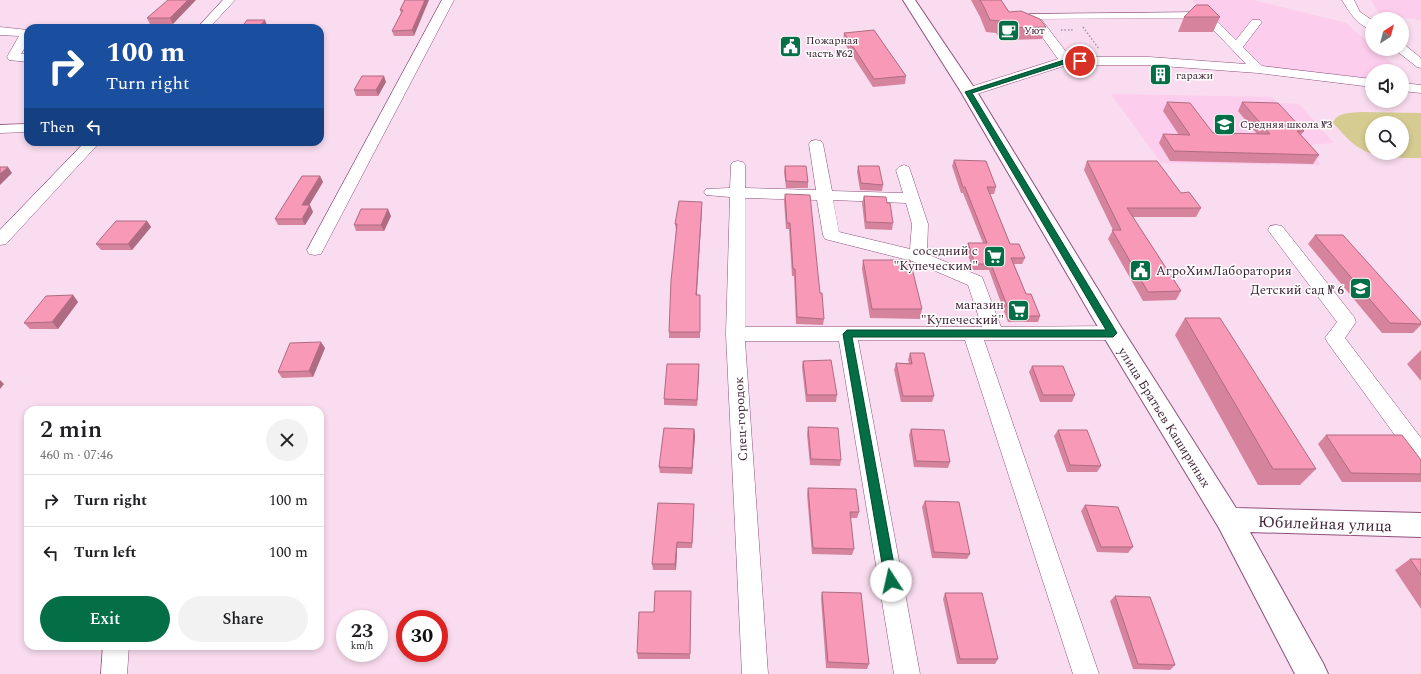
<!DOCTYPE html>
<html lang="en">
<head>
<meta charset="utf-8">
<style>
	:root { --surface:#fff; --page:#f2f2f2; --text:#202124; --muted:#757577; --line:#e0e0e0; --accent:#046f46 }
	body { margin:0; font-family:Spectral,serif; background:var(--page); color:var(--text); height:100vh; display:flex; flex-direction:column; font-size:15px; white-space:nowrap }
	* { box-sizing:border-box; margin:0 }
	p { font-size:13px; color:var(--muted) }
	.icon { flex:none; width:22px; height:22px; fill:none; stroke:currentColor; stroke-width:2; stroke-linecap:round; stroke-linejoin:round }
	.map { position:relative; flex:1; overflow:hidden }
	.drawer { position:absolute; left:24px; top:406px; width:300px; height:244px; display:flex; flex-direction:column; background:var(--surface); border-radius:12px; box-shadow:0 2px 6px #0003 }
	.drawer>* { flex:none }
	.banner { position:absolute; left:24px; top:24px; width:300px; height:122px; border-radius:12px; box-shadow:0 2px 6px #0003; background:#1a4fa0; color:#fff; overflow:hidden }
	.needle { width:26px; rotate:36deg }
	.controls { position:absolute; left:1365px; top:12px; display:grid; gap:8px }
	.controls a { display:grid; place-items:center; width:44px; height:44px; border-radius:50%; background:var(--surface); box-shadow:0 2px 6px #0003; font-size:20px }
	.speed { position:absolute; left:336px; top:610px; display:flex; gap:8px; font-size:20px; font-weight:700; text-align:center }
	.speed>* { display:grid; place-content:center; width:52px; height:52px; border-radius:50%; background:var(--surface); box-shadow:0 2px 6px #0003; line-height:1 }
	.speed small { font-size:10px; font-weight:400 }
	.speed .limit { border:6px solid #d22; background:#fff; color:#111 }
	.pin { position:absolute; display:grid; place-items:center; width:34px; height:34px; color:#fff; margin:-17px; border:2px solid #fff; border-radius:50%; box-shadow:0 1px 4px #0007 }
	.me { position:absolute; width:44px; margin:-22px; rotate:350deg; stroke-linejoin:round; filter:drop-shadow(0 0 3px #0008) }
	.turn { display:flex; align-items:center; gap:14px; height:84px; padding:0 16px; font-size:18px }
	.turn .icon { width:52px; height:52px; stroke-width:2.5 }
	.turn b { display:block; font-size:28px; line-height:34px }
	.then { display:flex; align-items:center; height:38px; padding:0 16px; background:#0003; gap:8px; font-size:15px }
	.round { display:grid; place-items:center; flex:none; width:42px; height:42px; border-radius:21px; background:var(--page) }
	.summary { display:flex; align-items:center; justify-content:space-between; height:68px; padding:0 16px }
	h1 { font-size:24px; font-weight:600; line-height:30px }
	.cta { display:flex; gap:8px; margin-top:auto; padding:8px 16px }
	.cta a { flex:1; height:46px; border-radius:24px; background:var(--accent); color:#fff; font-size:16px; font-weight:600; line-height:46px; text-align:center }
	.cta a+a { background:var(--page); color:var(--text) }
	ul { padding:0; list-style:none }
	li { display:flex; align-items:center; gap:12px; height:52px; padding:0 16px; border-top:1px solid var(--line) }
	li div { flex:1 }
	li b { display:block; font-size:15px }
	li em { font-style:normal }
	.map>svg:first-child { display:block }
	.built { fill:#fccdec }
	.green { fill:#d6cc92; fill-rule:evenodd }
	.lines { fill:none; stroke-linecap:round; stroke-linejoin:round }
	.minor-casing { stroke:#8f517c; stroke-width:1 }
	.major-casing { stroke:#8f517c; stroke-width:2 }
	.path { stroke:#ab8ea1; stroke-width:1.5; stroke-dasharray:1.5 2; stroke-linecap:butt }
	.minor { fill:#fff; fill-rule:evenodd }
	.major { fill:#fff; fill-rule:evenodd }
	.wall { fill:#d6849e }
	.shaded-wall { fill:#ae6b81 }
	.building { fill:#f999b8; stroke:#ae6b81 }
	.route { fill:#046f46; stroke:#03482e }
	.labels { text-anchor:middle; stroke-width:3; stroke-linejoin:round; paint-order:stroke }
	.far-poi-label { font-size:11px; fill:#402537; stroke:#fff; text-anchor:start }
	.poi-label { font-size:13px; fill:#402537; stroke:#fff; text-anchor:end }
	.street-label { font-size:13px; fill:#402537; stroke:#fff }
	.near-street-label { font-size:16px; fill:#402537; stroke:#fff }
</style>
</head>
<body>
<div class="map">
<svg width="1421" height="674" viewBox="0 0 1421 674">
	<rect width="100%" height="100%" fill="#f9dcef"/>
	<path class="built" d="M1192,0H1253L1346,23L1372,46V49H1376L1401,71H1372V81L1262,67Z
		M1371,0H1421V20L1379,14Z
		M1111,94L1272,97L1278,103L1299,104L1334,143L1305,145L1321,165L1161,163Z"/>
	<path class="green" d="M1361,112L1421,113V158C1400,158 1373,159 1355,145C1347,139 1340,130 1333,123C1337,112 1351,113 1361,112ZM1372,123H1402V153H1372Z"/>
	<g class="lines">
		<defs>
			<path id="minor" d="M223,0H235L209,28H197Z
				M442,0H454L323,250L321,254L315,255L309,254L307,250Z
				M1342,0H1354L1360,12L1372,20V30C1358,26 1349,12 1342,0Z
				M1205,12L1209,13L1236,40L1252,20H1260L1262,22L1243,47L1262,66L1372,79V87L1258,73L1149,65H1067L974,95H964L962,92L964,89L1058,59L1027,16L1029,14ZM1202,18L1246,64L1149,57H1070L1041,19Z
				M0,27L28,30V42L21,54H28V62L9,60L7,57L19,36L0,35Z
				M1402,45L1406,46L1421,58V68L1417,67L1398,52L1396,49H1402Z
				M1402,83L1421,85V93L1402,91Z
				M28,124V132L0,133V125Z
				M816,140L821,141L823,144L832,191L903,193L896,170L899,167L904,165L909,167L928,224L927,254L982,277L1001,327L1113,326L1120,328L1122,333L1120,338L1113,340H984L1099,674H1073L965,340H858L920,674H894L839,341H745L768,674H742L726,334L730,197L706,195L704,192L706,189L730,188L731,165L733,162L738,161L743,162L745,165V188L816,190L809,144L811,141ZM745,198L817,200L823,235L825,239L912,261L968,285L982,327H745ZM833,200L906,203L912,224L910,249L839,232Z
				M85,142H100L6,244L0,245V230Z
				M1276,225L1282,226L1354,317L1356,322L1345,338L1421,438V463L1413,460L1328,343L1325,338L1337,322L1268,230L1270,226Z
				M103,646H129L127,674H101Z"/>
			<path id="major" d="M903,0H915L977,92L1121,327L1236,508L1421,513V537L1250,532L1323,663L1328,674H1295L1219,528L1105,339L961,92Z"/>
		</defs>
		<use href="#minor" class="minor-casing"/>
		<use href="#major" class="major-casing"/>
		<path class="path" d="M1083,27L1099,49
			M1061,30H1072L1071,28"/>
		<use href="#minor" class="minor"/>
		<use href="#major" class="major"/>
	</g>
	<path class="wall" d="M168,0L173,24H150L147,18Z
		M405,0L414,36H394L392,31L401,13L400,10Z
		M971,0H1001L1009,12L1046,27L1042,39L1001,40L996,33L986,32L980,17Z
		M1184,17H1220L1213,32H1178Z
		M844,33L906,76L905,84L873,87L843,41Z
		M386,82L378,96H356L354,90Z
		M1167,102L1213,133L1257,134L1238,111L1242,102L1304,131L1301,135L1319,155L1313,164L1170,161L1159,143L1163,134L1179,135L1163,111Z
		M954,160L996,187L994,194H990L1010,244L1025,258L1022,264H1014L1026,294L1040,316L1038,322H1008L989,270H973L966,249L968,243H983L963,193H961L952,166Z
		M1087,161L1181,193L1201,208L1196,217H1133L1181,291L1176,300L1143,301L1108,239L1113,230L1084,170Z
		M785,166L808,182V188H786L784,172Z
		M858,166L883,185L882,191L860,190L857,172Z
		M320,176L323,182L309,205L313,212L305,225H278L275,219Z
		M785,194L820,293L824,319L823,325L796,324L794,276H792L789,229H786L784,201Z
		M864,196L887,203L893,223L892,230L865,229L862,203Z
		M702,208L697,295H700V338H669V332L676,230L675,224Z
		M391,216L384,231H356L354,225Z
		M147,221L151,227L132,250H101L96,244Z
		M1315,235L1421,322V325L1413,333H1382L1308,244Z
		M863,260L922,309L920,319L870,318L862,269Z
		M73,295L78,302L58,329H30L24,323Z
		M1185,318L1316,469L1300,485H1258L1175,335Z
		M325,348L313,377L282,378L278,372Z
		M1421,350V381L1407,364Z
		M910,353L934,396L932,402H901L894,370L896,363H909L908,360Z
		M803,361L837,395L836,402H806L802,367Z
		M1032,366L1075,395L1072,402H1040L1029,372Z
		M699,371L697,406L664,405V399Z
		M808,427L841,460L840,466L810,465L807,434Z
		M694,429L695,436L692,474L660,473L659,467Z
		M911,429L950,462L948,468L914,467L909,435Z
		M1058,430L1101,466L1097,472H1067L1054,436Z
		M1326,435L1421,460V482H1342L1318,444Z
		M808,488L859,512L857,518H850L854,549L852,555L812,554L807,494Z
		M925,501L970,554L967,559L932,558L922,507Z
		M694,504L692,548H677L676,570H653L652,564Z
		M1085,505L1133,547L1128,553L1097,552L1081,511Z
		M1410,559H1421V609L1395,570Z
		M691,591L690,659H638L637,653L654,612Z
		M822,592L869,664L867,669L826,668L821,598Z
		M945,593L998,659L995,664H957L943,599Z
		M1115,596L1175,665L1170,670L1133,669L1110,601Z"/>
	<path class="shaded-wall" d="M188,0H196L173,24L170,18Z
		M425,0H429L414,36L412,30Z
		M265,20L267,25L265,28H258Z
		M384,76L386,82L378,96L376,90Z
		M8,167L12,173L0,185V174Z
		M320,176L323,182L305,212L302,205Z
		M702,202V208L696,302V295Z
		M310,205L313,212L305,225L302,219Z
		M388,209L391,216L384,231L381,225Z
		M147,221L151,227L132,250L128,244Z
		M73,295L78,302L58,329L52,322Z
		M321,342L325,348L313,377L309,371Z
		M699,364V371L697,406V400Z
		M0,380L4,384L0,389Z
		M694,429L695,436L692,474V468Z
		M694,504V510L692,548V543Z
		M677,542V548L676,570L675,564Z"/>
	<path class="building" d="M168,0H188L170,18H147Z
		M405,0H425L412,30L392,31L403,10H400Z
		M980,0H1001L1009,12L1021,11L1040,19L1046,27L1004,28L1000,21L990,20L983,5Z
		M1196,5H1208L1220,17H1184Z
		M247,20H265L258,28H241Z
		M874,30L906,76L874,79L844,33Z
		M362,76H384L376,90H354Z
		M1167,102L1190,103L1213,133L1270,134L1242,102L1278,103L1304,131H1297L1319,155L1174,151L1163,134L1190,135Z
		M954,160L986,161L996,187H987L1010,244H1019L1025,258H1011L1026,294H1031L1040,316H1011L991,264H975L968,243H987L965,187H963Z
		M1087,161H1157L1181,193L1189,192L1201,208H1127L1181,291L1148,292L1112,230H1121Z
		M785,166H806L808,182L786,181Z
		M858,166H879L883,185L861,183Z
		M0,167H8L0,174Z
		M302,176H320L302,205H310L302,219H275Z
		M785,194L810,195L820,293H822L824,319L797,317L795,269H793L790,223H787Z
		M864,196L886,197L887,203H890L893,223L866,222Z
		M679,201L702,202L696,295H700V332H669L671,281L677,224H675Z
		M361,209H388L381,225H354Z
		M116,221H147L128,244H96Z
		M1315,235H1343L1421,322V324L1390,323Z
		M863,260H910L922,309H872Z
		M73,295L52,322L24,323L46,296Z
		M1185,318H1220L1316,469H1273Z
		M321,342L309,371L278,372L290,343Z
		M910,353H924L934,396H903L896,363L912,364Z
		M831,360L837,395H807L803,361Z
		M667,364H699L697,400L664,399Z
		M1032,366H1063L1075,395H1043Z
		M808,427L838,428L841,460L811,459Z
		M664,428L694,429L692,468L659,467Z
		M911,429L944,430L950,462L916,461Z
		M1058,430H1087L1101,466L1070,465Z
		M1326,435H1402L1421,460V474L1351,473Z
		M808,488L856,489L859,512H850L854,549L813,548Z
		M925,501L959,502L970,554L934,552Z
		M658,503L694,504L692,543L677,542L675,564H652Z
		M1085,505L1118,507L1133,547H1101Z
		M1410,559H1421V575Z
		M655,591H691L690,654L637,653L639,612H654Z
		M822,592L861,593L869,664L828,662Z
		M945,593H982L998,659H960Z
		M1115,596L1150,597L1175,665L1138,664Z"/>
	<path class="route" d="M1080,59L1083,61L1082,62L1067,63L972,93L1117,333L1113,337H852L897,581L895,585L891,587L887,585L885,581L843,334L847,330H1106L965,92L1064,60Z"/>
	<defs>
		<symbol id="cafe-square" viewBox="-11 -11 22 22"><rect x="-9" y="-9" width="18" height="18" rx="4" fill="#046f46" stroke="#fff"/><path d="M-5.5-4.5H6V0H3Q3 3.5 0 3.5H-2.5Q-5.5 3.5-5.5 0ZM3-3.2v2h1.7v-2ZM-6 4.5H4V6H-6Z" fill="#fff"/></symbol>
		<symbol id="civic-square" viewBox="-11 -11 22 22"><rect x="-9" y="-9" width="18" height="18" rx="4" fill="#046f46" stroke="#fff"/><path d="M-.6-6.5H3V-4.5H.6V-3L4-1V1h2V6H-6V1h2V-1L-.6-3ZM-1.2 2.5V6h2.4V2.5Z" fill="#fff"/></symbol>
		<symbol id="building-square" viewBox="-11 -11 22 22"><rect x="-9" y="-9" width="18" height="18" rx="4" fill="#046f46" stroke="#fff"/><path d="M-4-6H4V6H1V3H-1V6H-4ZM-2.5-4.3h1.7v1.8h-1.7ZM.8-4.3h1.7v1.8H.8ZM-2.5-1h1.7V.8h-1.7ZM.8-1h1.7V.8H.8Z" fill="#fff"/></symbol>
		<symbol id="school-square" viewBox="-11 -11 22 22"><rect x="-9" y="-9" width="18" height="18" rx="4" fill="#046f46" stroke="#fff"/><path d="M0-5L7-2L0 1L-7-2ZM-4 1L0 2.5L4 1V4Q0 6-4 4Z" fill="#fff"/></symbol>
		<symbol id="supermarket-square" viewBox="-11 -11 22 22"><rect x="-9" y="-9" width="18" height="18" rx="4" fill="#046f46" stroke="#fff"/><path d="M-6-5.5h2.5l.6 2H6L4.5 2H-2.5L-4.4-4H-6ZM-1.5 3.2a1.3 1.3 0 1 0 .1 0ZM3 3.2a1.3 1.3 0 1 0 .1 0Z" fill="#fff"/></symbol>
	</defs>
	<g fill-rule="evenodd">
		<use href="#cafe-square" x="996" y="18" width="25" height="25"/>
		<use href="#civic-square" x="778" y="34" width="25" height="25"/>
		<use href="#building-square" x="1148" y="62" width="25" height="25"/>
		<use href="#school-square" x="1212" y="112" width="25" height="25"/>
		<use href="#supermarket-square" x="982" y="244" width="25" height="25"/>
		<use href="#civic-square" x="1128" y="258" width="25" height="25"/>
		<use href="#school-square" x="1348" y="276" width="25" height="25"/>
		<use href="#supermarket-square" x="1006" y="298" width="25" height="25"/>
	</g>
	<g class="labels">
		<g class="far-poi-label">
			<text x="1024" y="34">Уют</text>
			<text x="806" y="44">Пожарная<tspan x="806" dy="13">часть №62</tspan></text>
			<text x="1176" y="79">гаражи</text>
			<text x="1240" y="128">Средняя школа №3</text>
		</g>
		<g class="poi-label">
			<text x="978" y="255">соседний с<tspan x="978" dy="15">"Купеческим"</tspan></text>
			<text x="1156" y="275" text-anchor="start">АгроХимЛаборатория</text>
			<text x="1344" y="294">Детский сад № 6</text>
			<text x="1004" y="309">магазин<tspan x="1004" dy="15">"Купеческий"</tspan></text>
		</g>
		<g class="street-label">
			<text transform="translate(1165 417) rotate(58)" y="5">улица Братьев Кашириных</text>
			<text transform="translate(740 419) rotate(-93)" y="5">Спец-городок</text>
		</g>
		<g class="near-street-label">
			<text transform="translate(1325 523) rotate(2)" y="6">Юбилейная улица</text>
		</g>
	</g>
</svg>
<div class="controls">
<a><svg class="needle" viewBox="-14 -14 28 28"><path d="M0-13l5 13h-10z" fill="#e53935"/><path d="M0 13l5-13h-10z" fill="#757577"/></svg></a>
<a><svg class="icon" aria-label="sound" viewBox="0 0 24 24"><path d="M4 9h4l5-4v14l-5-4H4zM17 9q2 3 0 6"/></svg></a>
<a><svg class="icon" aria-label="search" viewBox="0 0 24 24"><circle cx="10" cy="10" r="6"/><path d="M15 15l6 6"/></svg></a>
</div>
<div class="speed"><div>23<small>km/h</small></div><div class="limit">30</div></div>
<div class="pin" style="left:1080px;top:61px;background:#d93025"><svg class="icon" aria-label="arrive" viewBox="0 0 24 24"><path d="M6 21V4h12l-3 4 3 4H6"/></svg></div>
<svg class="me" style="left:891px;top:581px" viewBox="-20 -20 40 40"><circle r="19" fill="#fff"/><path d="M0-13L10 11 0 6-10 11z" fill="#046f46"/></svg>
<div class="banner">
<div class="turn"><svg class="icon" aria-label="right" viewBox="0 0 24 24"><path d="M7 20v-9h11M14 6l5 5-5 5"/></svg><div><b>100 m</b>Turn right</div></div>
<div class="then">Then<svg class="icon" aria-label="left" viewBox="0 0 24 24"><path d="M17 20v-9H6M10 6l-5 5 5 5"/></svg></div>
</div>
<section class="drawer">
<div class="summary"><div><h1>2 min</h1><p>460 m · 07:46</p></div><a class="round"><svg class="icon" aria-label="close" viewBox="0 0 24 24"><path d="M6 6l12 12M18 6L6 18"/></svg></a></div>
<ul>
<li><svg class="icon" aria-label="right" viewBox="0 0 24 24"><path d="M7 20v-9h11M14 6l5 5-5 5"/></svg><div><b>Turn right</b></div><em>100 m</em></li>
<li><svg class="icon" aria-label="left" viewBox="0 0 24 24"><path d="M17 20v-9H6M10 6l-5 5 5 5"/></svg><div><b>Turn left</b></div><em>100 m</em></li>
</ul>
<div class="cta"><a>Exit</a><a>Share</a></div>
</section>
</div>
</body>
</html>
